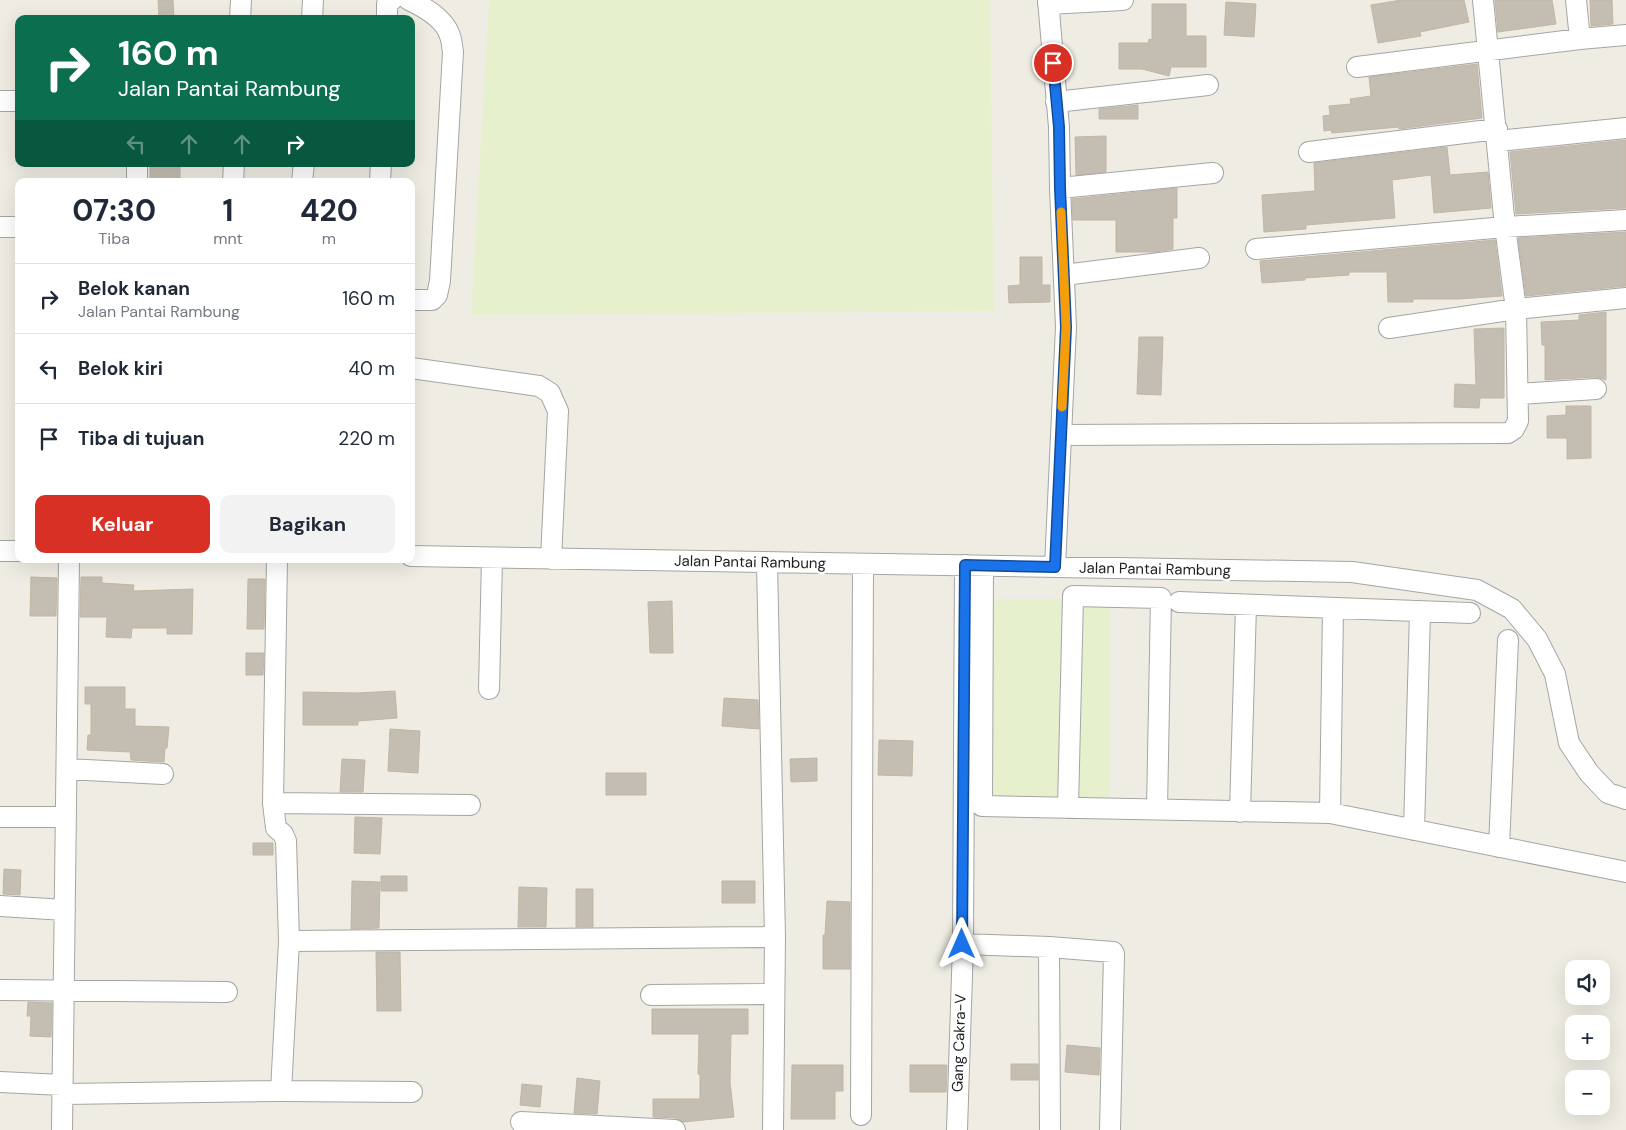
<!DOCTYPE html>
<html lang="id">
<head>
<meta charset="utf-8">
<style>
	:root { --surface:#fff; --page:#f2f2f3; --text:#1f2937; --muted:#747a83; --line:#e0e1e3; --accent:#d93025 }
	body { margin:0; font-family:"DM Sans",sans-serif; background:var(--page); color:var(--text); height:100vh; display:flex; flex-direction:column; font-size:19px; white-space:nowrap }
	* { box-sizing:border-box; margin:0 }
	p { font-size:16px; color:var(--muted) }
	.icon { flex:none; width:28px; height:28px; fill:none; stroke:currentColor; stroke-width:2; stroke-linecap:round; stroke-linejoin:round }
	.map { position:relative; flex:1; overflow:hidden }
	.drawer { position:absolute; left:15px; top:178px; width:400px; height:385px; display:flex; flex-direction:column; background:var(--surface); border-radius:10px; box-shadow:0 5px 20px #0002 }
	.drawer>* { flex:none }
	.guide { position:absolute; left:15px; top:15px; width:400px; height:152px; border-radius:10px; box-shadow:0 5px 20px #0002; background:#0b6e4f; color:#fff; overflow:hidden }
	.buttons { position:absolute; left:1565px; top:960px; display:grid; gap:10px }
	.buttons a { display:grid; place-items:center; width:45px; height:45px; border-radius:10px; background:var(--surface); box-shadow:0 5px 20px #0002; font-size:25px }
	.pin { position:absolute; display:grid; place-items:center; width:42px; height:42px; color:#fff; margin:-21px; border:2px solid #fff; border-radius:50%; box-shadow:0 1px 5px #0007 }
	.me { position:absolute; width:55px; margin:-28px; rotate:0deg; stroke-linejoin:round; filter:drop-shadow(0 0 4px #0008) }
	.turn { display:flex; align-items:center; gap:18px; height:105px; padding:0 20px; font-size:22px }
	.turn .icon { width:65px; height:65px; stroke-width:2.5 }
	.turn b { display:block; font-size:35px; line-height:42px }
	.lanes { display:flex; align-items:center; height:48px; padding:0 20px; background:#0003; justify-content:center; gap:25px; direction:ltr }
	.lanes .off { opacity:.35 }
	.eta { display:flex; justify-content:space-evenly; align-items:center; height:85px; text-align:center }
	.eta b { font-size:30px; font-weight:700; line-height:35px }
	.cta { display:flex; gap:10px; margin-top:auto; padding:10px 20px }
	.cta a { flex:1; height:58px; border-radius:10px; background:var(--accent); color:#fff; font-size:20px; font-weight:700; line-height:58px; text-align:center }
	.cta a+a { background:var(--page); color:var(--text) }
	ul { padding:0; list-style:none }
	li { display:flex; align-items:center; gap:15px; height:70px; padding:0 20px; border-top:1px solid var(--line) }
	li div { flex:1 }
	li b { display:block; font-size:19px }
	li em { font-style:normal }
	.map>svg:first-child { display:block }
	.farmland { fill:#e7f0cd }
	.building { fill:#c4bdb2; stroke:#c2b6a4 }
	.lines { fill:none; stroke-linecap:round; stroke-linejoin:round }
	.minor-casing { stroke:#a5a5a5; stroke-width:22 }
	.minor { stroke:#fff; stroke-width:20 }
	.route-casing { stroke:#114b97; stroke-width:12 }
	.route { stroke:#1a73e8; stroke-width:9 }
	.slow { stroke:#f59e0b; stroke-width:9 }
	.labels { text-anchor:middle; stroke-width:5; stroke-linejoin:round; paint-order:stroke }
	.street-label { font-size:15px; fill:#1e1e1e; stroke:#fff }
</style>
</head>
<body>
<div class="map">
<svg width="1626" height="1130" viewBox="0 0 1626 1130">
	<rect width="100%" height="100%" fill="#efede3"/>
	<path class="farmland" d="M489,0H990L994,311L471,315Z
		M970,599H1110V813H970Z"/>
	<path class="building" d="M158,0H173L174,19H159Z
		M1401,0H1464L1469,22L1420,32L1421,36L1378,43L1371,5Z
		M1495,0H1552L1556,24L1498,32Z
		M1590,0H1612L1613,24L1591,26Z
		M1226,2L1256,4L1254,37L1224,35Z
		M1152,4H1186V36H1206V67H1171L1169,76L1142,69H1119V43H1148L1149,39L1152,40Z
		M1477,64L1482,118L1399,129V127L1332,133L1331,130L1324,131L1323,116L1330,115L1329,106L1351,104L1350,99L1371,96L1369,77Z
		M1138,105V119H1099V109Z
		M1106,136V172L1076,175L1075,137Z
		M1626,140V208L1516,214L1510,152Z
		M1447,147L1450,175L1488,172L1491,208L1434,213L1431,175L1392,180L1395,218L1306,225V229L1264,232L1262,195L1315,191L1314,163Z
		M150,164H180V181H150Z
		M1177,188V218H1173V249L1155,252H1116V220H1073L1072,199Z
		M1626,232V286L1526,296L1518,238Z
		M1495,240L1502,296L1458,299H1413V302H1388L1387,272H1349V275L1305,278V280L1262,283L1260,261Z
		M1020,257H1042V285H1050V302L1009,303L1008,286L1020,285Z
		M1606,312V380L1595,377L1545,380V345H1542L1541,322L1579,320V315Z
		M1504,328V398H1480L1479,408L1454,407L1455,384L1476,385L1474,329Z
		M1139,337H1163L1161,395L1137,394Z
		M1566,406H1591V458L1567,459V438H1547V416L1566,415Z
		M31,577L57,578L56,616H30Z
		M81,577H102V583L134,585L133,591L193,589L192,634H167V628H132L131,638L106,637L107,617H80Z
		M248,579H265L264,629H247Z
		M672,601L673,653H650L648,602Z
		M246,653H264L263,675H246Z
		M85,687H125V709H135V726L169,727L167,748H165L164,762L131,760L130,752L87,750L88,735H91V704H85Z
		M395,691L397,718L358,721V725H303V692L358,693Z
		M724,698L758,700L759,729L722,726Z
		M390,729L420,731L418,773L388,771Z
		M879,740L913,741L912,776L878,775Z
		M817,758V781L791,782L790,759Z
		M342,759L365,760L363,792H340Z
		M606,773H646V795H606Z
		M355,817L382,818L380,854L354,853Z
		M253,843H273V855H253Z
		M4,869L21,870L20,895L3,894Z
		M381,876H407V891H381Z
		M352,881L380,882L379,928L351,929Z
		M722,881H755V903H722Z
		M519,887L547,888L546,927H518Z
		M576,889H593V927H576Z
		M827,901L850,902V969H823V935H825Z
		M376,952H400L401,1011H377Z
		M28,1002L52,1003L51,1037L30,1036L31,1016H27Z
		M652,1009H748V1034H731L730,1082L734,1117L683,1122L676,1118L653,1117V1099H700V1074H698L699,1034H652Z
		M1067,1045L1100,1048L1099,1075L1065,1072Z
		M1011,1064H1038V1080H1011Z
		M792,1065H843V1091H835V1119H791Z
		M910,1065H947L946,1092H910Z
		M577,1078L600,1081L597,1114L574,1113Z
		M522,1084L542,1086L540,1107L520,1105Z"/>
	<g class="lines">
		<defs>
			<path id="minor" d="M409,0C424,7 445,19 450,36C452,41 452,47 453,52L440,281L437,295L432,300H411
				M1048,0L1059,127L1060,188L1066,327L1055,567
				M1576,0L1580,39
				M1048,4L1123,0
				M240,19L241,0
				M312,19L313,0
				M387,19V4L392,0
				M1357,67L1580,39L1626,35
				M0,101H19
				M1056,102L1208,85
				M1498,141L1626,128
				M1309,152L1497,129
				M137,164V181
				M233,181L234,164
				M302,181L304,164
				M380,181L381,164
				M1060,188L1213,173
				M0,227H19
				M1256,249L1505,227L1626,220
				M1064,275L1199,258
				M1389,328L1516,309L1626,298
				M411,368L539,386L550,393L558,411L551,559
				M1518,394L1596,389
				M1061,435L1508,433L1514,429L1518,421L1516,309L1505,227L1483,0
				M0,551H19
				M411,556L1352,572L1477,590L1512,609L1537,639L1555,674L1569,743L1589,773L1608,793L1626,799
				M277,559L273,803L276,828L283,834L286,841L289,941L281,1091
				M767,563L775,937L773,1130
				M983,566L982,806L1330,813L1626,872
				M1179,602L1470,613
				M489,689L492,558
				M67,769L163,774
				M273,803L470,805
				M1068,808L1073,596L1161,598L1157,809
				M1240,812L1246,606
				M1330,813L1333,609
				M0,817H66
				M1414,830L1420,612
				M1499,847L1508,640
				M0,906L65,910
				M289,941L775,937
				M963,944L1049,947L1113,952L1114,954L1110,1130
				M1049,947L1050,1130
				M0,990L227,992
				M651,995L774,994
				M0,1082L62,1085
				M64,1094L281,1091L412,1092
				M861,1115L863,564
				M521,1122L675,1130
				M62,1130L69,559
				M957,1130L963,944L965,565"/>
		</defs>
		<use href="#minor" class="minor-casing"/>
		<use href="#minor" class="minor"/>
	</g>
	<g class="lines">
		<defs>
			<path id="route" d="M962,944L965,565L1055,567L1066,327L1060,188L1059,127L1053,63"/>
		</defs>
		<use href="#route" class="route-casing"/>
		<use href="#route" class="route"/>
		<path class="slow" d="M1061,212L1066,327L1062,407"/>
	</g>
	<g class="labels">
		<g class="street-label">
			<text transform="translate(750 562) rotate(1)" y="5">Jalan Pantai Rambung</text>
			<text transform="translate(1155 569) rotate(1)" y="5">Jalan Pantai Rambung</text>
			<text transform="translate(959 1043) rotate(-88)" y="5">Gang Cakra-V</text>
		</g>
	</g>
</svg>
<div class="buttons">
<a><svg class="icon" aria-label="sound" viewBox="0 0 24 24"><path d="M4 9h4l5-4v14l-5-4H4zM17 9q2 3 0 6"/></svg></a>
<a>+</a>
<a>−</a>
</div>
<div class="pin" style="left:1053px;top:63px;background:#d93025"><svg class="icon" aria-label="arrive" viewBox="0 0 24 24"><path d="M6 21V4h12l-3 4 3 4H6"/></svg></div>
<svg class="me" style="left:962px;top:944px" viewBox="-20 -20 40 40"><path d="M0-17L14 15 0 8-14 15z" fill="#1a73e8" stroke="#fff" stroke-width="4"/></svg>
<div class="guide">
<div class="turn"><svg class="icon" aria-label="right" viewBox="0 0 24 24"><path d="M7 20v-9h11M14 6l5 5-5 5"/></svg><div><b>160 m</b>Jalan Pantai Rambung</div></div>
<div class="lanes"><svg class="icon off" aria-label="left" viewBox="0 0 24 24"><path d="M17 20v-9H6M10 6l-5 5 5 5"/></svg><svg class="icon off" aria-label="ahead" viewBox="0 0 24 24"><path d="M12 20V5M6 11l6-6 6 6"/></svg><svg class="icon off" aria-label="ahead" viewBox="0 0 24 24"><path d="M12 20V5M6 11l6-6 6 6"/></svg><svg class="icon" aria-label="right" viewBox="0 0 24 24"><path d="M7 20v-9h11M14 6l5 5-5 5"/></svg></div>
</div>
<section class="drawer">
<div class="eta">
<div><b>07:30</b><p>Tiba</p></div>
<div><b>1</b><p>mnt</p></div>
<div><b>420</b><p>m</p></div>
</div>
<ul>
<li><svg class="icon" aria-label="right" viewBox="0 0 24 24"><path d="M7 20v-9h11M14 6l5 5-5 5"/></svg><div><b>Belok kanan</b><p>Jalan Pantai Rambung</p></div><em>160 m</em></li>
<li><svg class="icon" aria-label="left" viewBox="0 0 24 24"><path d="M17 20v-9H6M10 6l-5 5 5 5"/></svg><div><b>Belok kiri</b></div><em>40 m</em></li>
<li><svg class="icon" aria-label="arrive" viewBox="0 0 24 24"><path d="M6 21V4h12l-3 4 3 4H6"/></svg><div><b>Tiba di tujuan</b></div><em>220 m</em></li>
</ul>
<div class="cta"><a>Keluar</a><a>Bagikan</a></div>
</section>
</div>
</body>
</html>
